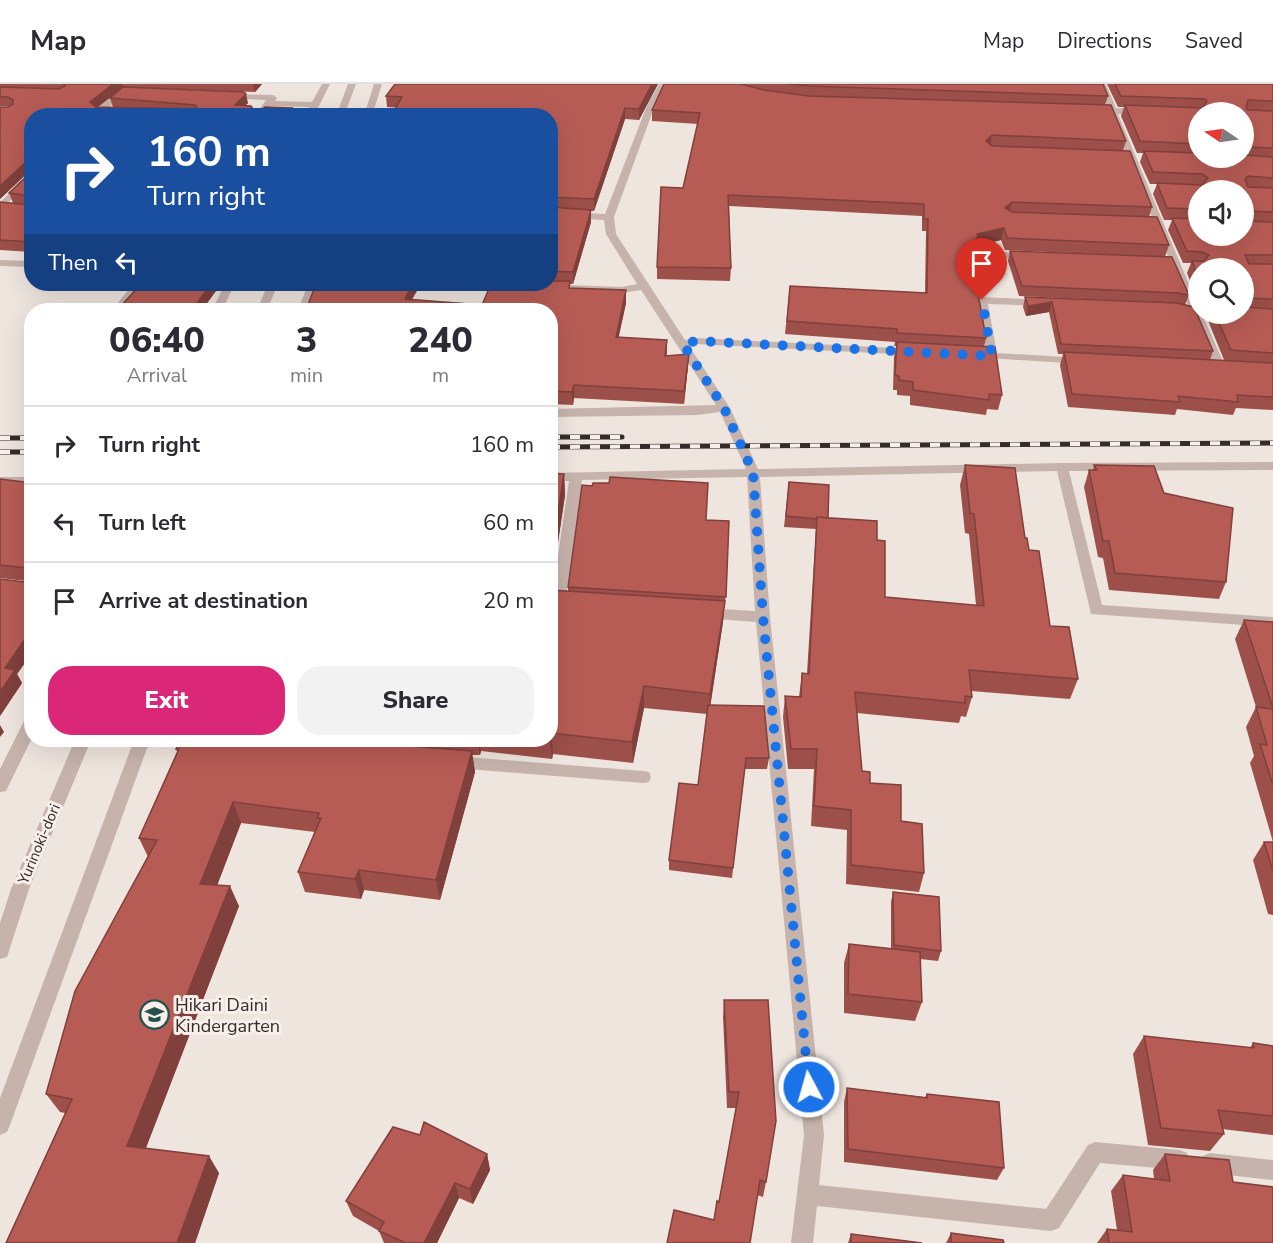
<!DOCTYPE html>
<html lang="en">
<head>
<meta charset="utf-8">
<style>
	:root { --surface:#fff; --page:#f2f2f3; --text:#2b2b33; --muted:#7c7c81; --line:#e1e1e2; --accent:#db2777 }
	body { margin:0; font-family:"Nunito Sans",sans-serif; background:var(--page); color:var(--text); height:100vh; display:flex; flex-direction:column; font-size:22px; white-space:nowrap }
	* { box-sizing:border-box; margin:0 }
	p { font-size:20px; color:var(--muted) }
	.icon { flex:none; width:33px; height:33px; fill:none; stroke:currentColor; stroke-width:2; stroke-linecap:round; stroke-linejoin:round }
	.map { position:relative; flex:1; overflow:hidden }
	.sheet { position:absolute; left:24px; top:219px; width:534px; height:444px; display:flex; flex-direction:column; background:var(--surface); border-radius:24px; box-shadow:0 6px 24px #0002 }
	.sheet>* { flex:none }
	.banner { position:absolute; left:24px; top:24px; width:534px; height:183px; border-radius:24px; box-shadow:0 6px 24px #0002; background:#1a4fa0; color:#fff; overflow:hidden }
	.needle { width:39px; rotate:283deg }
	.controls { position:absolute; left:1188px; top:18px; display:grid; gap:12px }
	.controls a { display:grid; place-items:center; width:66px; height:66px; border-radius:50%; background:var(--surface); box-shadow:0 6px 24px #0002; font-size:30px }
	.pin { position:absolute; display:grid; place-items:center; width:51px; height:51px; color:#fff; margin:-62px -26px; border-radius:50% 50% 50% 0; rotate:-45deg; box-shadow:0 0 6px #0007 }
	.pin .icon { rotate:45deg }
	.me { position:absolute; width:66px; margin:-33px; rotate:354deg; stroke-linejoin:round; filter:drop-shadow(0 0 4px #0008) }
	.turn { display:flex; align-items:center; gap:21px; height:126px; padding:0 24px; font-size:27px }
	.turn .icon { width:78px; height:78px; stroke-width:2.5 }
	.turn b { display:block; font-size:42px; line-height:51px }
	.then { display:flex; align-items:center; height:57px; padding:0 24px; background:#0003; gap:12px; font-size:22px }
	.eta { display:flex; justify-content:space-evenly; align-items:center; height:102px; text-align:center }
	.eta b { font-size:36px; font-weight:800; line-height:42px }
	.cta { display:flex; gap:12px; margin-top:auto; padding:12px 24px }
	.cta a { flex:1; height:69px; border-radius:24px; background:var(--accent); color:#fff; font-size:24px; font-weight:800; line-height:69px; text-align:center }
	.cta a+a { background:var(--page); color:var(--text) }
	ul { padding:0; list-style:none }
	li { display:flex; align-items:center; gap:18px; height:78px; padding:0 24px; border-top:2px solid var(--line) }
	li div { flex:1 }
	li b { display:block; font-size:22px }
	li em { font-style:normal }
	header { display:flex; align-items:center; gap:36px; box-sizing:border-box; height:84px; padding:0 30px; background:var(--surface); border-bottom:2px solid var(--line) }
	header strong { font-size:28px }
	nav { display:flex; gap:33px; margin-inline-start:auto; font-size:21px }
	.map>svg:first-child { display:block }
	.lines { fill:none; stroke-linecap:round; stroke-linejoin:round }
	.minor { fill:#c6b3ac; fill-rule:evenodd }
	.rail-casing { stroke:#352b2a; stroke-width:5 }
	.rail { stroke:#f8efea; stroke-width:4; stroke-dasharray:10; stroke-linecap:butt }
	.wall { fill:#9d4f49; fill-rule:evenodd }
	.shaded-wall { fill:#80403c }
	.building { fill:#b75c55; stroke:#80403c; stroke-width:1.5 }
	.route { stroke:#1a73e8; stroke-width:10; stroke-dasharray:0 18 }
	.labels { text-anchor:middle; stroke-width:6; stroke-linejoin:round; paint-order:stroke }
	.street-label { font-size:15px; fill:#352b2a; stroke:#f8efea }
	.near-poi-label { font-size:18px; fill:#352b2a; stroke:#f8efea; text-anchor:start }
</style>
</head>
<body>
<header>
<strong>Map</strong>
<nav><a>Map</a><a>Directions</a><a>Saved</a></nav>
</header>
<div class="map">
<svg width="1273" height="1159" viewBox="0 0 1273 1159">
	<rect width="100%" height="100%" fill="#efe5df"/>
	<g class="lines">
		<path class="minor" d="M322,0H330L314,32H305L309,23L270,22L264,32H255L266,16L227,14L223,12L227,10L273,11L277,14L275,17L312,18Z
			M348,0H356L344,32H336Z
			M374,0H382L372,32H364Z
			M659,0H667L654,24L614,133L616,150L685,256L696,254L914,265L920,268L914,271L696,260L689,262L730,324L758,385L1062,379L1273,378V386L1069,387L1102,521L1273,533V543L1091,530L1057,387L760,393L770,533L824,1051L819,1101L1046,1125L1088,1061L1095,1058L1180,1066L1187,1069L1190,1076L1187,1083L1180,1086L1100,1079L1059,1144L1051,1147L817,1122L813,1159H791L804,1051L756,538L703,534L696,529L703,524L755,527L747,393L582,396L565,520L558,525L551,520L569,397H550V389L746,385L720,328L697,331L550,333V325L716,321L641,206L622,209L570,207L565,204L570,201L622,203L637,200L606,150L604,136L550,133V127L605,130L646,24Z
			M1098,0H1106L1116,24L1143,25L1147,28L1143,31L1118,30L1198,222V230H1202L1226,284L1224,286H1216L1214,284L1109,29H1095L1091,26L1095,23L1107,24Z
			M120,5H128L132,7L125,9L107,25L115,26V30L96,29V25Z
			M32,88V97L0,126V118Z
			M975,167L1028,169L1033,172L1028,175L971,172V168Z
			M0,176L32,177V183L0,182Z
			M133,200H143L122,226H112Z
			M225,200H235L222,226H212Z
			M268,200H278L267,226H257Z
			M308,200H318L308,226H298Z
			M440,200H513L515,202L510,205L445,203Z
			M982,213L1045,216L1050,219L1045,222L988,220L997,269L1082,274L1088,277L1082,280L973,273V269L986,268L977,216Z
			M0,393H32V401H0Z
			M32,631V654L6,707L0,708V685L26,633Z
			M75,656H91L29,805L9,867L7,873L0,875V839L11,805Z
			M134,656H150L10,1041L7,1048L0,1051V1014Z
			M455,672L643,687L649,688L651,693L649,698L643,699L455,684L449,682L447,678L449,674Z
			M1210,1069L1273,1076V1096L1210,1089L1203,1086L1200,1079L1203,1072Z"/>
		<defs>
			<path id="rail" d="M550,353H622
				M0,354H32
				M550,363L1273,359
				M0,368H32"/>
		</defs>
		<use href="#rail" class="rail-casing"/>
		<use href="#rail" class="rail"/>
	</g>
	<path class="wall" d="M0,0H262L255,8L123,3L98,23H113L110,14L248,19L245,21L253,25L292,24L32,32V168L0,166V118L13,119L9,109L30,89V87L0,115L8,23L10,22H0Z
		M658,0L639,36L625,35L594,127H591V138L573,200H570V204L626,206V219L618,254L667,256V272L689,270L688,282L684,320L574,314L573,321L550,320V226L412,215L482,221L550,200V32L387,23L386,12Z
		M664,0H1103L1108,12L1105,21L1126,57L1123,67L1152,123L1149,133L1169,161L1165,173L1005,166L1001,156L976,162L982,211L979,213L986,254L984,263L1002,311L998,326L987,325L986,331L910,321V312L897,311V306H893L894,273L896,262H894L895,258L785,250L790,202L925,209L926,147H922V132L729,122L731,184L730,197L657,195V183L683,104L698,40L652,37V26Z
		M1107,0H1273V326L1236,324L1233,331L1177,325L1175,331L1068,323L1060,281L1063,270H1058L1049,228L1026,232L1023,223L1025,213L1174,219L1019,212L1008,177L1010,167L1189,211L1185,221L1213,267L1210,276H1224L1207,234L1209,230H1244V184H1198V217L1187,189L1191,179H1183L1168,146L1172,136H1164L1153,110L1157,100H1150L1140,78L1143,69H1137L1121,32L1124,23H1118ZM1198,28H1244V74H1198ZM1198,106L1244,152H1198Z
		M141,200H221L202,226H122L121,222Z
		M965,381L1025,454L1050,542L1078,595L1070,615L971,607L972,613L966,633L961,632L959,639L857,629L862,687L870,699L901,737L924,789L919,808L846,800L847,746L811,742L814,685H788L783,633L785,612L799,613L802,589H807L816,445L784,443L789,398L828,434L877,456L885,513L976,521L969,450L965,449L960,401Z
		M1094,381L1164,409L1226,498L1219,515L1109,506L1103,474L1098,473L1084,403L1089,386H1093Z
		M550,389L564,390L565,411L551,506L568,507V503L706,436L729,437L725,524H724L723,538L710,621L769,674L767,685H745L732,794L669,786V776L698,701L707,630L644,624L633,679L553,670L552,675L481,667L480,671H472L475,688L440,816L364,806L361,815L305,808L298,788L315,748L241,739L217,801L239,822L146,1064L219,1089L195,1159H6L65,1029L60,1028L46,1010L148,773L139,754L177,668L176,665L181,656H550Z
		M0,396L32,399V569L17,590L22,599L0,632L25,498L26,497L0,494Z
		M1244,536L1273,538V831L1268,830L1253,776L1264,758H1273L1250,679L1254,672L1246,643L1256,623L1235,555Z
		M893,808L941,867L938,877L920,875L922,918L915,937L844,929V879L849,860L891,865V818Z
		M724,916L766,1098L763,1113L757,1111L750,1159L714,1136L719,1118L736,1024H727L723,933Z
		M1144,952L1250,964L1253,959L1273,962V1051L1222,1045L1224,1050L1210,1067L1148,1061L1133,970Z
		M847,1004L925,1013L927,1010L1004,1084L997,1096L844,1078V1018Z
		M420,1051L487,1070L490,1086L473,1120L459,1114L437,1159H384L379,1147L353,1132L346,1117Z
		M1165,1070L1233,1098L1273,1159H1097L1107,1145L1117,1146L1111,1107L1123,1091L1154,1095L1153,1086Z
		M951,1149L1004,1159H946Z
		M851,1150L922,1159H848Z"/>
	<path class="shaded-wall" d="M113,0H122L123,3L93,27L90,18Z
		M253,0H262L255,8Z
		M652,0H658L639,36V25Z
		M246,10L248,19L237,30L235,21Z
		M292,24L293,32H286Z
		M625,24V35L594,127V115Z
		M992,51L990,63L986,57Z
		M27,77L30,86L0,115V102Z
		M1012,118L1009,130L1005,124Z
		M591,126V138L573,200V188Z
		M1004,144L1001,156L976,162L970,159L977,150Z
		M984,199L982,211L975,216L977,204Z
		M211,200H221L202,226H192Z
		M412,200H421L406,226L405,215Z
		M626,206V219L616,266V253Z
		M1052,218L1049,228L1026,232L1028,222Z
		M689,270L688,282L684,320V307Z
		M574,301V314L573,321L572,308Z
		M564,390L565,411L550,511V480Z
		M725,517L723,538L709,631L710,610Z
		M32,534V569L17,590L22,599L0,632V608L5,584L28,539Z
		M644,602V624L633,679L632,658Z
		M0,641L4,648L0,653Z
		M551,649L553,670L552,675L550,656Z
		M477,656H479L481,667L480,671Z
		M472,667L475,688L440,816L436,796Z
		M233,718L241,739L210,820L200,800Z
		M359,786L364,806L361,815L355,795Z
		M230,802L239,822L140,1079L127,1062Z
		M487,1070L490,1086L473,1120L470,1105Z
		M209,1072L219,1089L195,1159H177Z
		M455,1099L459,1114L437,1159H424Z"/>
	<path class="building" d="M63,0H113L90,18L96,23L195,25L197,23L195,21L110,14L123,3L244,8L246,10L235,21L251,22L253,25H262L265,23L292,24L286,32H32V158L0,156V118L30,121V112L9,109L30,89V77H27L0,102V23H8L13,20V16L8,13H0V3L59,5L65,2Z
		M395,0H652L639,25L625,24L594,115L550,113V32H391L402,13L386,12Z
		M664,0H741L764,6L809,12L1111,21L1126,57L992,51L986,57L992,62L1130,67L1152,123L1012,118L1005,124L1012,128L1157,133L1169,161L1007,154L1004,144L977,150L978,153L970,159L979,163L984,199L977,204L986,254L897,249V245L787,237L790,202L927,209L928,135H924V120L728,111L731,184L657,183L661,103L683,104L700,29L652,26Z
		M788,0H1103L1108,12L809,2Z
		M1115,0H1273V17L1248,16L1246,24L1248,26L1273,27V64L1244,63V28H1198V60L1140,57L1125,21L1202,24L1207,17L1205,15L1121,12Z
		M1144,67L1198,69V74H1244V71L1273,73V94L1248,92L1245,95L1248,103L1273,104V128L1249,127L1246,129L1247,137L1273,138V171H1245L1249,180H1273V215L1244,214V184H1198V194L1192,177H1204L1209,171L1202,168L1187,167L1172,134L1198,135V152H1244V106H1198V125L1167,124L1157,99L1202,101L1208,94L1202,90L1153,88Z
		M550,123L591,126L573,188L550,187Z
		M1010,167L1172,173L1189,211L1178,209L1022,202Z
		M550,197H570L569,204L626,206L616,253L667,256L665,272L689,270L684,307L574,301L572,308L550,307V226H306L316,200H412L405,215L482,221L491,200H550Z
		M141,200H211L192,226H127L131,223L121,222Z
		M1025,213L1177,219L1194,223L1213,267L1061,260L1052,218L1028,222Z
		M1244,223L1273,225V269L1231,266L1215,230H1244Z
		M897,258L995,263L1002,311L989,310V316L913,306V298L899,296V292L895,291Z
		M1064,268L1273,279V313L1237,311L1238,318L1178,312L1180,318L1072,310Z
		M965,381L1015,384L1025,454H1027L1029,466L1039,467L1050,542L1069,543L1078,595L969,586L972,613L965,612V619L855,608L862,687L870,688V699L901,701V737L922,740L924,789L851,781V726L814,722L817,665H791L785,612L801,613L802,589L809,590L817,433L877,437V456L885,457V513L984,522L974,430L970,429Z
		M1094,381L1154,382L1164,409L1233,424L1226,498L1115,489L1109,457H1103L1089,386H1097Z
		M550,389L564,390L550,480Z
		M610,393L708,399L706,436L729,437L726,513L568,503L582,401L592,402L593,399H609Z
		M0,395L32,399V534L28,539H32V545L5,584L15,586L0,608V495L25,498L28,495L27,484L0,481Z
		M789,398L829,401L828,434L817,433V435L786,432Z
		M550,506L725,517L710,610L644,602L632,658L551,649L550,653Z
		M1244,536L1273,538V624Z
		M708,621L764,622L769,674H746L733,784L669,776L679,699L698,701Z
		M1256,623L1273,625V701L1260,660L1267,661Z
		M181,656H333L472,667L436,796L359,786L355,795L298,788L321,734H317L319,729L233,718L200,800L230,802L127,1062L209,1072L177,1159H6L72,1015L46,1010L75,907L157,756L139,754L179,665H176Z
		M1264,758H1273V787Z
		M893,808L939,813L941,867L894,861Z
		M849,860L920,868L922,918L848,910Z
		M724,916H768L776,1037L766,1098L760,1096L750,1159H667L674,1126L714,1136L717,1117L719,1118L739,1008H729Z
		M1144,952L1254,964L1253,959L1273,962V1032L1218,1026L1224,1050L1161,1044Z
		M847,1004L927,1014V1010L999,1018L1004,1084L848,1065Z
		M424,1038L487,1070L470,1105L455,1099L424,1159H406L379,1147L384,1138L346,1117L393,1043L420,1051Z
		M1165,1070L1229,1076L1233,1098L1273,1103V1159H1109L1107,1145L1132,1148L1123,1091L1170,1097Z
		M951,1149L1003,1156L1004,1159H951Z
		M851,1150L922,1159H851Z"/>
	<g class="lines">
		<path class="route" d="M809,1003L763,533L753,388L724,324L683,260L696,257L992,272L982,216"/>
	</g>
	<defs>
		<symbol id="school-ring" viewBox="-11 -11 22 22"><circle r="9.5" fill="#f8efea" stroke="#25514d" stroke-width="1.5"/><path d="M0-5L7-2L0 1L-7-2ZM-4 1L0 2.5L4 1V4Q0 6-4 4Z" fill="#25514d"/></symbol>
	</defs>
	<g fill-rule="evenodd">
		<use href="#school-ring" x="138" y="914" width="33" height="33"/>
	</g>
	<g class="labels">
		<g class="street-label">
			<text transform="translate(39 760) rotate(-67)" y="5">Yurinoki-dori</text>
		</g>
		<g class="near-poi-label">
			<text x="175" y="927">Hikari Daini<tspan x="175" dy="21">Kindergarten</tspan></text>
		</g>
	</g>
</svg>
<div class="controls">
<a><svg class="needle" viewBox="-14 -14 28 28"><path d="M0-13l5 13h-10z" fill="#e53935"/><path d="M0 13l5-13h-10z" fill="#7c7c81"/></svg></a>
<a><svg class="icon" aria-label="sound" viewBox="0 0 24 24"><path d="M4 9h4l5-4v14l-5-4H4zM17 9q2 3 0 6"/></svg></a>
<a><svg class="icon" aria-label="search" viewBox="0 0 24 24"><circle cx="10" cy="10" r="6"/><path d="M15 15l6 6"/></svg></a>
</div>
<div class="pin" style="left:982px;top:216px;background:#d93025"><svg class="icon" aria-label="arrive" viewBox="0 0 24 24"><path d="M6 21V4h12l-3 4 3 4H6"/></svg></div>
<svg class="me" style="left:809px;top:1003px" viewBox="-20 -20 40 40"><circle r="17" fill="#1a73e8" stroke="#fff" stroke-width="3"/><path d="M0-11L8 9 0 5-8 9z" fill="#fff"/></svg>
<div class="banner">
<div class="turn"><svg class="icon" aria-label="right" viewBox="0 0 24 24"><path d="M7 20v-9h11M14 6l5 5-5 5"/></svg><div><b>160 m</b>Turn right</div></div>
<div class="then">Then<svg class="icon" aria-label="left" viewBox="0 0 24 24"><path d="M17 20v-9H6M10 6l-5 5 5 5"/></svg></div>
</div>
<section class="sheet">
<div class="eta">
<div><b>06:40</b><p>Arrival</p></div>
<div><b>3</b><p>min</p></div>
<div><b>240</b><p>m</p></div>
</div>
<ul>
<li><svg class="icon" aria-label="right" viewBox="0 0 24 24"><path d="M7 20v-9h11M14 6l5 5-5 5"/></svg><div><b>Turn right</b></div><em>160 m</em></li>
<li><svg class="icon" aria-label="left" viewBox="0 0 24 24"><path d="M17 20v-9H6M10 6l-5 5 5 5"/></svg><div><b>Turn left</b></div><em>60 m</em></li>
<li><svg class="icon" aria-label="arrive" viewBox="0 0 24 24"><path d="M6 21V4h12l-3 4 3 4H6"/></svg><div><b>Arrive at destination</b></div><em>20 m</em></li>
</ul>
<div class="cta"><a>Exit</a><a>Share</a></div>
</section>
</div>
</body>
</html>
